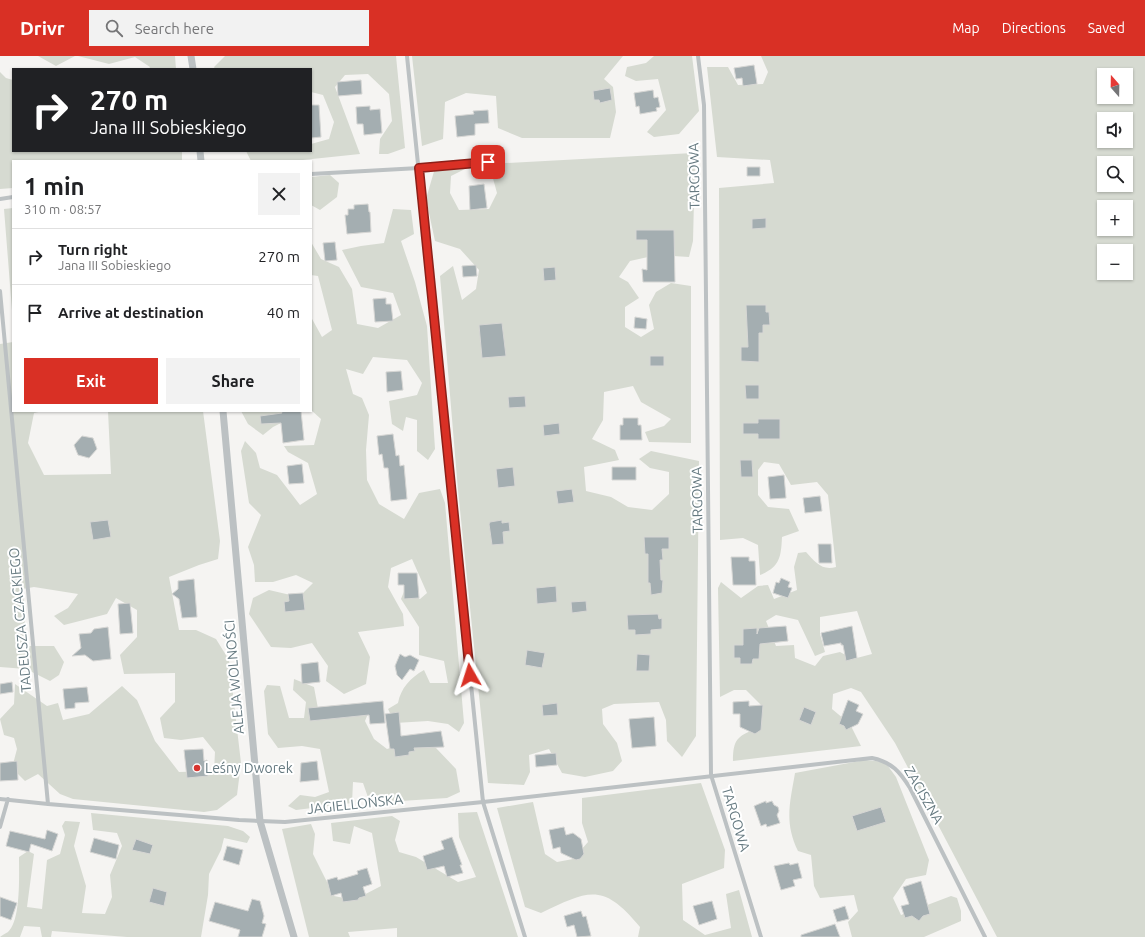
<!DOCTYPE html>
<html lang="en">
<head>
<meta charset="utf-8">
<style>
	:root { --surface:#fff; --page:#f2f2f2; --text:#202124; --muted:#757577; --line:#e0e0e0; --accent:#d93025 }
	body { margin:0; font-family:Ubuntu,sans-serif; background:var(--page); color:var(--text); height:100vh; display:flex; flex-direction:column; font-size:15px; white-space:nowrap }
	* { box-sizing:border-box; margin:0 }
	p { font-size:13px; color:var(--muted) }
	.icon { flex:none; width:22px; height:22px; fill:none; stroke:currentColor; stroke-width:2; stroke-linecap:round; stroke-linejoin:round }
	.map { position:relative; flex:1; overflow:hidden }
	.drawer { position:absolute; left:12px; top:104px; width:300px; height:252px; display:flex; flex-direction:column; background:var(--surface); border-radius:0px; box-shadow:0 1px 3px #0004 }
	.drawer>* { flex:none }
	.guide { position:absolute; left:12px; top:12px; width:300px; height:84px; border-radius:0px; box-shadow:0 1px 3px #0004; background:#202124; color:#fff; overflow:hidden }
	.needle { width:26px; rotate:340deg }
	.controls { position:absolute; left:1097px; top:12px; display:grid; gap:8px }
	.controls a { display:grid; place-items:center; width:36px; height:36px; border-radius:0px; background:var(--surface); box-shadow:0 1px 3px #0004; font-size:20px }
	.pin { position:absolute; display:grid; place-items:center; width:34px; height:34px; color:#fff; margin:-17px; border-radius:8px; box-shadow:0 2px 6px #0006 }
	.me { position:absolute; width:44px; margin:-22px; rotate:354deg; stroke-linejoin:round; filter:drop-shadow(0 0 3px #0008) }
	.turn { display:flex; align-items:center; gap:14px; height:84px; padding:0 12px; font-size:18px }
	.turn .icon { width:52px; height:52px; stroke-width:2.5 }
	.turn b { display:block; font-size:28px; line-height:34px }
	.round { display:grid; place-items:center; flex:none; width:42px; height:42px; border-radius:0px; background:var(--page) }
	.summary { display:flex; align-items:center; justify-content:space-between; height:68px; padding:0 12px }
	h1 { font-size:24px; font-weight:700; line-height:30px }
	.button { display:flex; gap:8px; margin-top:auto; padding:8px 12px }
	.button a { flex:1; height:46px; border-radius:0px; background:var(--accent); color:#fff; font-size:16px; font-weight:700; line-height:46px; text-align:center }
	.button a+a { background:var(--page); color:var(--text) }
	ul { padding:0; list-style:none }
	li { display:flex; align-items:center; gap:12px; height:56px; padding:0 12px; border-top:1px solid var(--line) }
	li div { flex:1 }
	li b { display:block; font-size:15px }
	li em { font-style:normal }
	header { display:flex; align-items:center; gap:24px; box-sizing:border-box; height:56px; padding:0 20px; background:var(--accent); color:#fff }
	header strong { font-size:19px }
	nav { display:flex; gap:22px; margin-inline-start:auto; font-size:14px }
	.search { width:280px; height:36px; background:var(--page); display:flex; align-items:center; gap:10px; box-sizing:border-box; padding:0 14px; border-radius:0px; color:var(--muted); font-size:15px }
	.map>svg:first-child { display:block }
	.green { fill:#d6dad1; fill-rule:evenodd }
	.building { fill:#a4aeb1; stroke:#d6d6d4 }
	.lines { fill:none; stroke-linecap:round; stroke-linejoin:round }
	.minor { stroke:#bcc1c3; stroke-width:4 }
	.tertiary { stroke:#bcc1c3; stroke-width:7 }
	.route-casing { stroke:#8d1f18; stroke-width:10 }
	.route { stroke:#d93025; stroke-width:7 }
	.poi-dot { fill:#d7342f; stroke:#fff; stroke-width:1.5 }
	.labels { text-anchor:middle; stroke-width:4; stroke-linejoin:round; paint-order:stroke }
	.street-label { font-size:14px; fill:#667a81; stroke:#fff }
	.poi-label { font-size:14px; fill:#667a81; stroke:#fff; text-anchor:start }
</style>
</head>
<body>
<header>
<strong>Drivr</strong>
<div class="search"><svg class="icon" aria-label="search" viewBox="0 0 24 24"><circle cx="10" cy="10" r="6"/><path d="M15 15l6 6"/></svg>Search here</div>
<nav><a>Map</a><a>Directions</a><a>Saved</a></nav>
</header>
<div class="map">
<svg width="1145" height="881" viewBox="0 0 1145 881">
	<rect width="100%" height="100%" fill="#f5f4f2"/>
	<path class="green" d="M38,0H75L56,10Z
		M78,0H175L176,13H149L150,11L135,1L109,8Z
		M225,0H396L405,92L388,98H379L380,83L392,65L389,38L368,18L345,19L335,31L360,98L293,105H251L246,95H311V88L329,83L334,66L323,39L311,36V13H215L214,11Z
		M412,0H623L604,23L613,31L616,56L610,82H522L498,72L496,40L466,37L445,46L443,83L422,90Z
		M654,0H692L699,55L679,78L654,81L647,76L666,54L658,23L636,25L625,20L627,11L646,7Z
		M761,0H1145V881H997L895,687L861,636L851,632L833,638L832,653L850,668L861,690L733,705C733,684 737,680 756,673L762,650L746,634H734L720,641L718,532L721,526L741,542L758,530L768,529L774,543L797,534L794,511L798,497L806,496C815,506 822,515 836,511L828,439L817,426L791,429L779,408L764,406L758,414V439L768,451L789,453L799,475L782,481C781,501 780,511 760,519L758,489L743,482L720,484L719,132L774,127L770,104L717,101L707,11H728L738,29L763,28L768,16ZM1104,19H1126V41H1104ZM1104,63H1126V85H1104ZM1104,107H1126V129H1104ZM1104,151H1126V173H1104ZM1104,195H1126V217H1104ZM857,555L872,598L853,603L840,596L823,600L815,610L795,602L794,589L776,590L766,565L776,559L798,564L815,600L825,596L820,578V561Z
		M0,16L6,22L13,24V95H182V105H13V132L0,133Z
		M693,97L695,104L693,185L689,201L657,199L630,205L619,221L628,226L639,242L625,251V271L641,281L654,273L649,249L656,236L671,227L691,230V387L649,386L645,376L664,370L671,363L641,346L633,330L604,336L603,364L592,383L615,394L619,404L584,411L586,435L611,441L628,451L652,454L669,438V416L650,412L639,403L651,395L699,405L696,680L682,701L667,685L666,664L659,646L614,648L602,653L603,668L617,687L622,705L613,715L585,721L562,717L549,693L529,699L530,716L524,729L488,727L458,434L440,220L453,210L462,244L476,233L479,214L460,193L435,185L426,143L435,112L469,107L467,112L451,120L450,137L459,154L489,153L497,137L489,108Z
		M330,119L339,127L337,141L320,154L311,149V121Z
		M13,152V267L4,153Z
		M393,153L411,154L414,178L401,185L415,226L427,270L435,393L428,404L417,395V364L406,361L403,375L392,368L389,345L417,339L422,327L407,304L373,301L363,318L346,313L353,338L362,342L369,359L366,394L367,424L379,448L404,463L419,437L440,433L445,447L464,667L459,676L448,668L428,665L395,667L388,653L398,647C401,632 410,622 424,614L430,627H448L444,605L419,599V571L401,543L405,533L420,543L427,537L412,503L391,512L388,531L403,558L404,570L358,576L370,601L366,628L344,638L326,625L328,610L312,587L291,592L271,591L249,558L253,542L269,534L299,541L313,527L296,519L273,526H255L254,509L248,491L261,459L249,447L241,395L245,385L256,397L260,412L277,419L300,449L317,438L308,407L288,396L284,390L314,389L321,363L311,354V261L322,281L332,274L318,220L311,219V186L321,203L339,211L352,233L357,268L378,272L401,259L393,237L361,231L342,194L361,190L384,187Z
		M13,286V355H43L34,357L28,387L44,419L111,418L108,355H203L220,485L218,503L199,509L169,521L179,574H196L216,583L229,604L241,707L237,739L217,754L204,756L73,743L60,738L38,718L25,725L12,712L17,693L14,682L4,679L0,663L14,648L15,628L47,650L58,647L63,664L89,658L122,630L137,644L155,685L179,716L214,715L215,696L203,681L181,684L164,682L160,662L175,646V617L124,618L120,599L137,581V554L116,542L107,558L64,569L54,560L68,552L78,538L34,531L23,533L26,590H54L64,606L59,619L50,625L26,613L0,611V288Z
		M241,355H286L287,364L273,371L263,379L248,368Z
		M294,623L314,631L319,658L365,646L369,655L365,665L374,683L387,693L420,683L425,688L436,692L456,713L460,736L447,742L370,747L363,727L353,726L352,747L296,754L288,750L300,739L315,741L329,736L320,693L302,690L278,692L268,678L264,635L267,629L280,630L289,662H304L306,646L293,634Z
		M865,704L885,706L896,721L929,804L926,819L906,823L893,842L901,859L951,840L957,842L961,855V865L924,881H852L848,866L858,855L854,839L820,842L814,830L811,799L798,795C784,766 790,747 795,717Z
		M701,727L725,794L724,812L682,828L683,864L705,879L731,872L726,838L739,834L752,881H638L640,871C603,826 589,834 541,857L525,851L497,752L533,746L545,798L557,806L573,803L588,786L582,767V742Z
		M477,756L518,881H397V872L348,876L350,881H309L282,773L311,768L315,778L313,798L334,840L354,844L381,830L372,777L354,770L350,788L333,785L331,767L392,760L400,765L395,784L399,796L416,801L458,826L476,821L459,781L458,757Z
		M91,757L228,770L243,775L250,781L247,787L224,782L221,794L209,818L208,839L201,881H127L52,875L51,881H42L40,871L24,870L20,881H0C2,879 5,878 8,876C21,865 19,818 19,801L28,795L34,798L27,851L42,853L47,804L60,798L65,779L62,770L65,765L80,766L74,790L86,830L82,857L105,858L112,841L110,819L122,790L117,777L93,774Z"/>
	<path class="building" d="M754,9L757,28L743,30L742,22L736,23L734,12Z
		M361,24L362,38L338,40L337,26Z
		M610,32L612,44L600,47L599,44H594L593,35Z
		M653,34L654,42L658,41L660,51L656,52L657,55L640,58L639,50L636,51L634,37Z
		M311,49H319L321,81L311,82Z
		M370,50V54L380,53L382,77L364,79L363,68H357L356,51Z
		M488,54L489,67L475,68V79L457,81L455,60L474,58L473,55Z
		M747,111H760V120H747Z
		M484,128L487,152L470,154L469,130Z
		M368,148L369,156H370L371,176L347,178L345,159H348V153H354V149Z
		M766,162V172L752,173V163Z
		M636,174H674L675,226H643L642,213L647,214V184H636Z
		M335,186L337,204L325,205L323,187Z
		M476,209L477,220L463,221L462,210Z
		M555,211L556,224L544,225L543,212Z
		M386,242V248H391L393,265L375,266L373,243Z
		M746,249H766V256H769L770,269H763V277H759V306L741,305V291H748Z
		M635,261L647,263L646,273L634,272Z
		M502,267L506,300L482,302L479,269Z
		M650,300H664V310H650Z
		M401,315L403,334L387,336L386,316Z
		M745,329H759V343H746Z
		M525,340L526,351L509,352L508,341Z
		M281,355H301L304,384L283,387L281,367L261,368L260,360L282,357Z
		M623,362H638V369H641L642,384H620V369H623Z
		M758,363H780V383H758V378H743V367H758Z
		M559,367L560,378L544,380L543,369Z
		M393,378L396,400L399,399L400,410L404,409L407,443L391,445L388,412H384L382,398L379,399L377,380Z
		M82,380L93,382L97,393L89,402L78,399L74,389Z
		M740,404H752L753,421H741Z
		M302,408L304,427L289,428L287,410Z
		M513,411L515,430L498,432L496,413Z
		M612,411H636V424H612Z
		M784,419L786,442L770,443L768,421Z
		M572,433L574,446L558,448L556,435Z
		M820,440L822,455L805,457L803,442Z
		M108,464L111,481L93,484L90,466Z
		M502,464V467L509,466L510,475L503,476L504,488L492,489L489,468L490,466Z
		M644,481H669V493H662L663,504H660L661,524H663L662,537L651,539L650,527H648V498H645Z
		M818,488H831L832,507H819Z
		M731,501H749V505H755L756,529H733Z
		M398,517H417L419,542L404,543V529H398Z
		M781,522L790,526L788,531L792,532L788,542L773,537L776,526L779,527Z
		M194,523L197,561L182,562L179,543L172,538L178,533V525Z
		M556,530L557,546L537,548L536,532Z
		M303,537L305,554L285,556L284,546L289,545L288,538Z
		M586,545L587,555L572,557L571,546Z
		M130,547L133,577L120,578L118,548Z
		M658,558L659,563L662,562V573L651,574V578L635,579V574H628L627,559Z
		M786,570L788,585L760,588L759,603H753L752,608H740V602H734V589H743V573L757,572V578L759,572Z
		M852,570L857,602L846,605L843,589H841V587L824,590L821,577Z
		M108,571L111,603L93,605L85,599L72,600L81,592L79,578L91,577L94,573Z
		M527,594L545,597L542,612L525,609Z
		M400,598L405,601L410,599L419,604L414,615L410,613L402,624L397,619L395,610Z
		M637,598L650,599L649,615H636Z
		M318,606L320,626L302,628L301,608Z
		M12,626L13,636L0,638V628Z
		M87,631L89,646L75,647V652L65,653L63,633Z
		M848,644L859,649L856,655L863,658L858,668L846,674L844,670L839,668Z
		M383,645L385,667L370,668L369,659L310,665L308,652Z
		M749,645V650L763,649L761,674L755,678L740,671V658H733V646Z
		M557,647L558,659L543,660L542,649Z
		M804,651L816,656L811,669L799,664Z
		M399,656L401,680L441,675L444,691L414,692L415,695L409,696V699L395,701L394,693H390L385,658Z
		M654,661L656,690L632,692L629,663Z
		M203,693L204,705L207,704L208,720L187,722L184,694Z
		M556,697L557,709L536,711L535,699Z
		M17,705L18,724L0,725V707Z
		M317,705L319,724L300,726L301,707Z
		M766,745V747L772,745L774,749L778,751L779,755L777,759L780,767L767,771L766,768L761,770L754,750Z
		M881,751L886,766L857,775L852,760Z
		M564,771L566,779L573,777L581,783L584,798L580,803L576,804L561,797L560,791L553,793L549,774Z
		M47,774L58,778L52,795L31,788L29,796L6,790L10,775L45,783Z
		M452,781L462,809H460L463,817L447,821L444,810L427,814L423,800L444,793L441,785Z
		M94,782L119,789L116,803L90,796Z
		M136,783L153,789L150,798L132,794Z
		M227,790L243,794L239,809L223,804Z
		M789,807L790,809L798,807L802,822L793,824L795,830L781,834L774,810Z
		M367,812L372,828L363,831L366,840L359,842L358,844L343,846L341,837L331,840L327,824L337,821L338,824L358,818L357,815Z
		M921,825L930,858L923,860L919,865L912,860L905,862L901,850L909,848L903,831Z
		M153,832L167,836L164,850L149,846Z
		M0,841L17,847L11,864L0,860Z
		M252,843L260,845L264,860L262,867L266,868L262,881H238L240,874L209,865L215,846L248,855Z
		M712,845L717,863L699,869L693,850Z
		M845,850L849,863L837,866L833,854Z
		M581,855L583,861L586,860L591,880L577,881L574,869L567,871L564,860Z
		M835,868L840,881H801V879Z"/>
	<g class="lines">
		<path class="minor" d="M407,0L483,746L525,881
			M698,0L704,49L711,719L761,881
			M311,118L419,112L502,105
			M0,143L13,141
			M0,235L48,748
			M0,743L48,748L239,764L285,766L483,746L872,702C892,706 900,716 910,732L985,881
			M0,771L8,743"/>
		<path class="tertiary" d="M191,0L193,13
			M200,95L201,105
			M223,355L260,765L294,881"/>
	</g>
	<g class="lines">
		<defs>
			<path id="route" d="M470,619L419,112L488,106"/>
		</defs>
		<use href="#route" class="route-casing"/>
		<use href="#route" class="route"/>
	</g>
	<circle class="poi-dot" cx="197" cy="712" r="4"/>
	<g class="labels">
		<g class="street-label">
			<text transform="translate(694 120) rotate(-91)" y="5">TARGOWA</text>
			<text transform="translate(697 444) rotate(-91)" y="5">TARGOWA</text>
			<text transform="translate(20 564) rotate(-95)" y="5">TADEUSZA CZACKIEGO</text>
			<text transform="translate(234 621) rotate(-95)" y="5">ALEJA WOLNOŚCI</text>
			<text transform="translate(924 739) rotate(60)" y="5">ZACISZNA</text>
			<text transform="translate(355 748) rotate(-6)" y="5">JAGIELLOŃSKA</text>
			<text transform="translate(736 763) rotate(73)" y="5">TARGOWA</text>
		</g>
		<g class="poi-label">
			<text x="205" y="717">Leśny Dworek</text>
		</g>
	</g>
</svg>
<div class="controls">
<a><svg class="needle" viewBox="-14 -14 28 28"><path d="M0-13l5 13h-10z" fill="#e53935"/><path d="M0 13l5-13h-10z" fill="#757577"/></svg></a>
<a><svg class="icon" aria-label="sound" viewBox="0 0 24 24"><path d="M4 9h4l5-4v14l-5-4H4zM17 9q2 3 0 6"/></svg></a>
<a><svg class="icon" aria-label="search" viewBox="0 0 24 24"><circle cx="10" cy="10" r="6"/><path d="M15 15l6 6"/></svg></a>
<a>+</a>
<a>−</a>
</div>
<div class="pin" style="left:488px;top:106px;background:#d93025"><svg class="icon" aria-label="arrive" viewBox="0 0 24 24"><path d="M6 21V4h12l-3 4 3 4H6"/></svg></div>
<svg class="me" style="left:470px;top:619px" viewBox="-20 -20 40 40"><path d="M0-17L14 15 0 8-14 15z" fill="#d93025" stroke="#fff" stroke-width="4"/></svg>
<div class="guide">
<div class="turn"><svg class="icon" aria-label="right" viewBox="0 0 24 24"><path d="M7 20v-9h11M14 6l5 5-5 5"/></svg><div><b>270 m</b>Jana III Sobieskiego</div></div>
</div>
<section class="drawer">
<div class="summary"><div><h1>1 min</h1><p>310 m · 08:57</p></div><a class="round"><svg class="icon" aria-label="close" viewBox="0 0 24 24"><path d="M6 6l12 12M18 6L6 18"/></svg></a></div>
<ul>
<li><svg class="icon" aria-label="right" viewBox="0 0 24 24"><path d="M7 20v-9h11M14 6l5 5-5 5"/></svg><div><b>Turn right</b><p>Jana III Sobieskiego</p></div><em>270 m</em></li>
<li><svg class="icon" aria-label="arrive" viewBox="0 0 24 24"><path d="M6 21V4h12l-3 4 3 4H6"/></svg><div><b>Arrive at destination</b></div><em>40 m</em></li>
</ul>
<div class="button"><a>Exit</a><a>Share</a></div>
</section>
</div>
</body>
</html>
